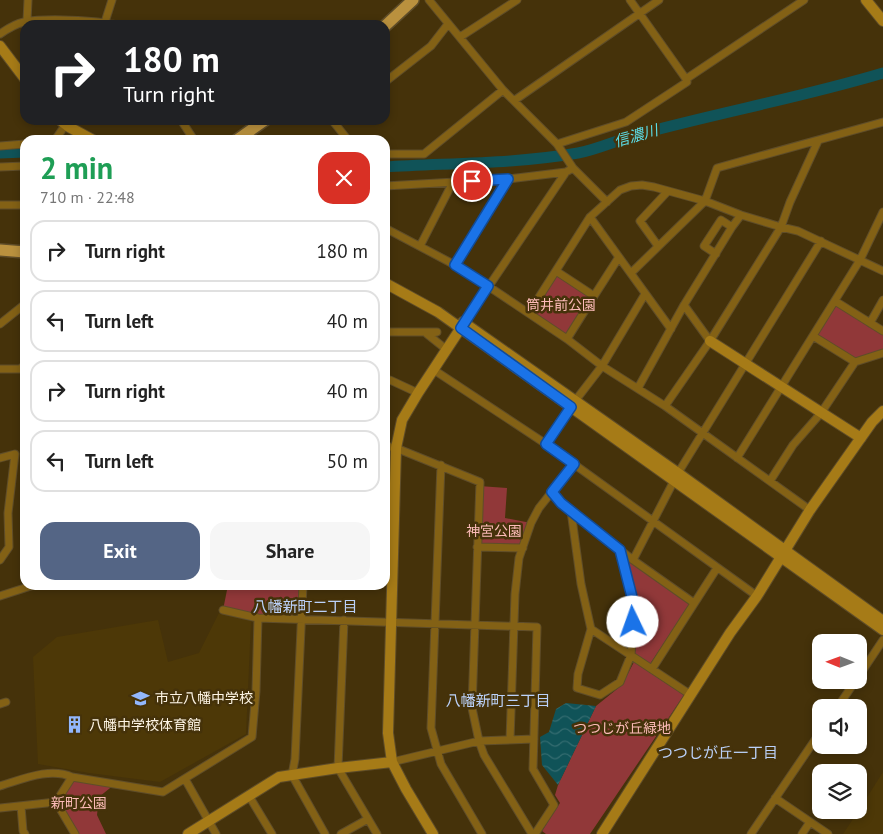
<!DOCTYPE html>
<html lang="en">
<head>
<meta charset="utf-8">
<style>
	:root { --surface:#fff; --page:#f6f6f6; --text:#222; --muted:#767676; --line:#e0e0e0; --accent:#546585 }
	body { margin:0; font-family:"PT Sans","Noto Sans JP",sans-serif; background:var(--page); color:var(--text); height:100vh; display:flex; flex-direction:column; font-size:19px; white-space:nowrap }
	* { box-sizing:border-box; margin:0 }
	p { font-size:16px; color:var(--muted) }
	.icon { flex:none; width:28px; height:28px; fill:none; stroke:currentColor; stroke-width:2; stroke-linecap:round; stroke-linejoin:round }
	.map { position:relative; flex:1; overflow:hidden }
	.drawer { position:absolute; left:20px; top:135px; width:370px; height:455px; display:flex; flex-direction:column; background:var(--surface); border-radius:15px; box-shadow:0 2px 8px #0003 }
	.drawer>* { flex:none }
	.banner { position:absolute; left:20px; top:20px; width:370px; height:105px; border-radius:15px; box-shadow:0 2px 8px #0003; background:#202124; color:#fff; overflow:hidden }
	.needle { width:32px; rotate:271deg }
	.controls { position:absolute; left:812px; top:634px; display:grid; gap:10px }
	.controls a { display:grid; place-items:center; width:55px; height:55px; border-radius:10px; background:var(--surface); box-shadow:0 2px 8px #0003; font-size:25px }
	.pin { position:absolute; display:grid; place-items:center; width:42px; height:42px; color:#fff; margin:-21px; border:2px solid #fff; border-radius:50%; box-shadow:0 1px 5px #0007 }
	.me { position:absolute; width:55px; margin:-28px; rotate:357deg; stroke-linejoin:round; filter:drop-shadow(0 0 4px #0008) }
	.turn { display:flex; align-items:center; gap:18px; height:105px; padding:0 20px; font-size:22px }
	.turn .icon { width:65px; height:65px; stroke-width:2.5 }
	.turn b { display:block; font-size:35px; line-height:42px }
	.round { display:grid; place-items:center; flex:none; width:52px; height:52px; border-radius:15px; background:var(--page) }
	.summary { display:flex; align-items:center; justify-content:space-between; height:85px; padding:0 20px }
	h1 { font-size:30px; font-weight:800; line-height:38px; color:#1e9e55 }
	.button { display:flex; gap:10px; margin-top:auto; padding:10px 20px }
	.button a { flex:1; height:58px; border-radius:15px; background:var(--accent); color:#fff; font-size:20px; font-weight:800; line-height:58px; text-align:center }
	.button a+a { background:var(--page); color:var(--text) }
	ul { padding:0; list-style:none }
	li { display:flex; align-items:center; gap:15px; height:62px; margin:0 10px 8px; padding:0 10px; border:2px solid var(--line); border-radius:15px }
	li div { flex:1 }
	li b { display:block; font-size:19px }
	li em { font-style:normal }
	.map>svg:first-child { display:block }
	.built { fill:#4d3807 }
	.green { fill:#913839 }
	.water { fill:url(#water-waves) }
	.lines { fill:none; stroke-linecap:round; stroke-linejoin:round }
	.river { stroke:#105358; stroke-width:11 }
	.street-casing { stroke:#5f4d29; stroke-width:9 }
	.secondary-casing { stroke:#5f4d29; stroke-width:12 }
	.primary-casing { stroke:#5f4d29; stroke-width:14 }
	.street { stroke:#836115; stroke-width:7 }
	.secondary { stroke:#a67b17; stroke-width:10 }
	.primary { stroke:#ba913e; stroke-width:11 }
	.route-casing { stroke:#114b97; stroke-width:12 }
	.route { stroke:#1a73e8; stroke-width:9 }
	.labels { text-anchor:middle; stroke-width:5; stroke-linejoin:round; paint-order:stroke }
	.park-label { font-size:14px; fill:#fcbbb8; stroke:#45320a }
	.poi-label { font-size:14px; fill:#fdf4e4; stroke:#45320a; text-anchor:start }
	.water-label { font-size:15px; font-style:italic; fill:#5cdde6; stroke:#45320a }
	.neighbourhood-label { font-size:15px; fill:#bbd1f9; stroke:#45320a }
</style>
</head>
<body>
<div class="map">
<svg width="883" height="834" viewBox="0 0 883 834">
	<defs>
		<pattern id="water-waves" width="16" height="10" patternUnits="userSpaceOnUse" patternTransform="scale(1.25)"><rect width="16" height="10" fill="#105358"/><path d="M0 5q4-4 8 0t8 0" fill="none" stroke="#346c70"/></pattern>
	</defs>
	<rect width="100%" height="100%" fill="#45320a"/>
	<path class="built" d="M219,613L251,621L246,734L160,782L89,773L38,764L33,657L57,637L158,620L168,662L199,653Z
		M883,772V834H843L859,810Z"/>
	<path class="green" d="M556,271L594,296L567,339L529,313Z
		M837,306L883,335V349L858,359L853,358L817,335L835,307Z
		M479,486L507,488L505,518L531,523L523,548L477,547Z
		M626,559L688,603L689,605L650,664L635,655L637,605Z
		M228,585H303L300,619L258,618L223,610Z
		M634,662L684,695L590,834H546L542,831L560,803L555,795L558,785L596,706L622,685Z
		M72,777L115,784L99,797L97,815L106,834H75L56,802Z"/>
	<path class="water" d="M566,703L596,706L558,785L542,765L540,737L549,732L556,709Z"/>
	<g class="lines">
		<path class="river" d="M0,153L25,152
			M385,167C449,163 514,164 578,153C599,149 619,139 640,134C721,112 803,97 883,73"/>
		<defs>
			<path id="street" d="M429,0L503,90L557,144L573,168L607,202
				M630,0L686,79
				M27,21L28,0
				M105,22L112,0
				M0,34C7,29 15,24 24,22C45,18 96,20 117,25
				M460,37L517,0
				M385,82L431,46L448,24
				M515,100L659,0
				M181,120L194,140
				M332,120L348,140
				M55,140L66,124
				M557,144L626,122L687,82L686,79L804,0
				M0,146L25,144
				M385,154H424L503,90
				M0,167L25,166
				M385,186L508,179L566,172L573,168
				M0,205H25
				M590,217L671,329
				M385,228L455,265L488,286L567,339L602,366L665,406L810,510
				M420,246L453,182
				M658,246L640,221L668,191
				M716,254L704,246L721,220L732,227
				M455,265L508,179
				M556,271L594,296L567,339
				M631,273L705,201L717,168L883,122
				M594,296L619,257
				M835,301L883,331
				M684,305L710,341
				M529,313L590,217L620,190L631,186L642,185L654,187L705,201L741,215L781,227L798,231L883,271
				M464,323L566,172
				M870,323L883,300
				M0,324L25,304
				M385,332H437L427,334L447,350
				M813,336L855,362
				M0,369H20L25,365
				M434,370L546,444L757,596
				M385,383L390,380L418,393
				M638,388L684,305L732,227L741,215
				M665,406L710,341L781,227L790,202L818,141
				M546,444L575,401L602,366L645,294
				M385,446L396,448L480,482L472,708L479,741L484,755L532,834
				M0,458L15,454L8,513L9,547L0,560
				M737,458L860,260L883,212
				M441,465L431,728L441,764L482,834
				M770,481L793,445L821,413L855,362L883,353
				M552,492L561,503L633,560L694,603
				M571,511L581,584L591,629L578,674L577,688L600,695L620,682L631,655L634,605L620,550
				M477,547L523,548
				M633,560L678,473L821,241
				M303,585L295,759L292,775L325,834
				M0,596L34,585
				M223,610L258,618L537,627L533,769L554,805L535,834
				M344,620L338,768L377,834
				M591,629L691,695
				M652,669L717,568
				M859,676L883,640
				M0,704L6,702
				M837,708L856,680
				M510,740L515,594L519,558L531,523L539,508L574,464
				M392,762L479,741L534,739
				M185,779L216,834
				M0,786C23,779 50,767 72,777
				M249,796L272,834
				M775,798L828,834
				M56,802L72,777L163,792L252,737L256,691L258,618
				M56,802L75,834
				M21,806L23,831L25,834
				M0,808L56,802
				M341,834L368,819
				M751,834L821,731
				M802,834L810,822"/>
			<path id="secondary" d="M866,0L883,21
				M0,46L25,79
				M60,120L69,127L93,140
				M385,283L438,312L883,630
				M463,322L678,473L883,621
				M710,341L861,438
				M188,834L279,777L338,768L392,762
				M433,834L406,789L392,762L388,733L396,448L402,420L418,393L464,323
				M602,834L730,633L757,596L810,510L872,422L883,411"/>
			<path id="primary" d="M385,26L413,0
				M237,140L265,120
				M0,250L25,252"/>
		</defs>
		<use href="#street" class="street-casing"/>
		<use href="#secondary" class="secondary-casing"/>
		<use href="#primary" class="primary-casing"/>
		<use href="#street" class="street"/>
		<use href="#secondary" class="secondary"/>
		<use href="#primary" class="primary"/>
	</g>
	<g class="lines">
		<defs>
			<path id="route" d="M472,181L508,179L455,265L488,286L461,328L571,407L546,444L574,464L552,492L561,503L620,550L634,605L633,622"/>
		</defs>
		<use href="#route" class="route-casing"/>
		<use href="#route" class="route"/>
	</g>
	<defs>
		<symbol id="school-bare" viewBox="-9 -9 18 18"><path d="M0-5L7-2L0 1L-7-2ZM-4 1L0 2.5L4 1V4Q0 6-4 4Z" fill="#92b7fd" stroke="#45320a" stroke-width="2.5" paint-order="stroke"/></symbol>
		<symbol id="building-bare" viewBox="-9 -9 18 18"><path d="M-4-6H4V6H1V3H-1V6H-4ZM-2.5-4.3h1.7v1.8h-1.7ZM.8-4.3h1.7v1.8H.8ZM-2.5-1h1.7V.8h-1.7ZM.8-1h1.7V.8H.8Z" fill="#92b7fd" stroke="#45320a" stroke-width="2.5" paint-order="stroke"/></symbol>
	</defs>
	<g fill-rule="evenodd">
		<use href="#school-bare" x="128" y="686" width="25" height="25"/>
		<use href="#building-bare" x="62" y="712" width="25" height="25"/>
	</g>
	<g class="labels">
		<g class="park-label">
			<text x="561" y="310">筒井前公園</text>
			<text x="494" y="536">神宮公園</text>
			<text x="622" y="733">つつじが丘緑地</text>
			<text x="79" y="808">新町公園</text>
		</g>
		<g class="poi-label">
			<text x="155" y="703">市立八幡中学校</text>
			<text x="89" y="730">八幡中学校体育館</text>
		</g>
		<g class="water-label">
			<text transform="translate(636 136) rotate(-16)" y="5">信濃川</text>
		</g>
		<g class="neighbourhood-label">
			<text x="305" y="612">八幡新町二丁目</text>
			<text x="498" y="706">八幡新町三丁目</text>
			<text x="718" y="758">つつじが丘一丁目</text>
		</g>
	</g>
</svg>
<div class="controls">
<a><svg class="needle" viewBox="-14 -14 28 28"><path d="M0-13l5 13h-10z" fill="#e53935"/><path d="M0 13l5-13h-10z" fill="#767676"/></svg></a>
<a><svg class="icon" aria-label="sound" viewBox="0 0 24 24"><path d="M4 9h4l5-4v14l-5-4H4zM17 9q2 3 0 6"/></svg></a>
<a><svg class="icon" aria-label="layers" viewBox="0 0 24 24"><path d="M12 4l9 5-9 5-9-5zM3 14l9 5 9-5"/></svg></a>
</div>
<div class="pin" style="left:472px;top:181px;background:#d93025"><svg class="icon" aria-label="arrive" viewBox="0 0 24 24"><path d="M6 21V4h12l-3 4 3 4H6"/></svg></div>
<svg class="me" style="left:633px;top:622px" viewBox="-20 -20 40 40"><circle r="19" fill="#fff"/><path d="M0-13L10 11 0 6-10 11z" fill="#1a73e8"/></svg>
<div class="banner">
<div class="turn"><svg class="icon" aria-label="right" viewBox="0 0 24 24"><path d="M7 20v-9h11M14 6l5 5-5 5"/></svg><div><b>180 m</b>Turn right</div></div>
</div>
<section class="drawer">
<div class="summary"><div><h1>2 min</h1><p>710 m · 22:48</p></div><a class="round" style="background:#d93025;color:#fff"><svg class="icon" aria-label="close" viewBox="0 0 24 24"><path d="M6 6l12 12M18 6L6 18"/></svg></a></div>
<ul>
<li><svg class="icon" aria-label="right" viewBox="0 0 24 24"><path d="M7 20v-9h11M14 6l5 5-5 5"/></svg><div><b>Turn right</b></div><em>180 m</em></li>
<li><svg class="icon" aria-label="left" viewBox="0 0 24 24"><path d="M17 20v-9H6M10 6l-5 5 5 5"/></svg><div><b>Turn left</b></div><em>40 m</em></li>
<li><svg class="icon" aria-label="right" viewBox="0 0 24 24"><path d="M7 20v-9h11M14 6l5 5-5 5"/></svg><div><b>Turn right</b></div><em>40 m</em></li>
<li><svg class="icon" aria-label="left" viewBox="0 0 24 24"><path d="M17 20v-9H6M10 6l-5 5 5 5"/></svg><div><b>Turn left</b></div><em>50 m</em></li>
</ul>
<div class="button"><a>Exit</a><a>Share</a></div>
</section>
</div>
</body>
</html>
